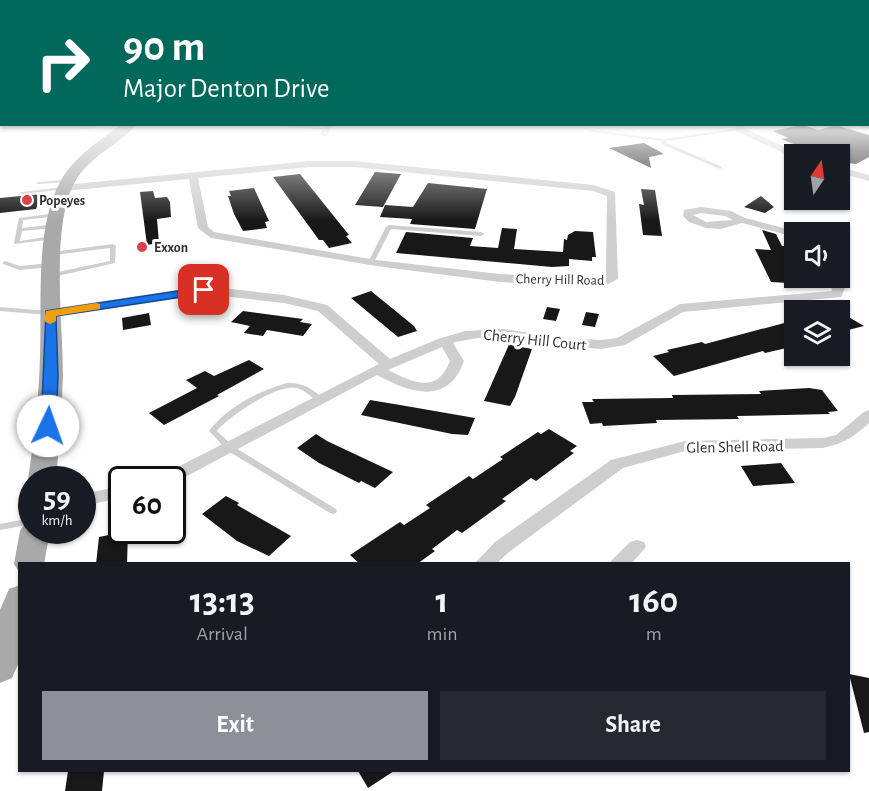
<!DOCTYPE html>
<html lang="en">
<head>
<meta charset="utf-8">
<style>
	:root { --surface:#171b24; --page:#242831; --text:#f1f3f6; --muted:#9ea1a6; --accent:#8c9099 }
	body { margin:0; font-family:"Alegreya Sans",sans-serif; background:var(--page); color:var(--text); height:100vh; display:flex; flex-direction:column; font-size:22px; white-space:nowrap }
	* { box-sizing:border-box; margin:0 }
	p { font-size:20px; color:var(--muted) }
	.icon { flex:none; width:33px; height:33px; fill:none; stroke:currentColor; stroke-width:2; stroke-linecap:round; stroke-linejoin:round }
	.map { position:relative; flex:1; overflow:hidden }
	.panel { position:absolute; left:18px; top:562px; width:832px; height:210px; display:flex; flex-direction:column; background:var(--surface); border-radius:0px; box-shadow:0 2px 4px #0004 }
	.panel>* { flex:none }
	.banner { position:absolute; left:0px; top:0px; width:870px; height:126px; box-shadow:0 2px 4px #0004; background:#00695c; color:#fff; overflow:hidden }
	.needle { width:39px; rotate:13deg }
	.controls { position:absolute; left:784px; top:144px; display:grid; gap:12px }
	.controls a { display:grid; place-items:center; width:66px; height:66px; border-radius:0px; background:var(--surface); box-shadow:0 2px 4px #0004; font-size:30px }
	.speed { position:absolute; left:18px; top:466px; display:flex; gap:12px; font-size:30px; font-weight:700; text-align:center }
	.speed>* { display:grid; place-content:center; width:78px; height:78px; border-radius:50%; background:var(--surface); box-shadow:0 2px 4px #0004; line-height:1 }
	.speed small { font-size:15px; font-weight:400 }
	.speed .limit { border:3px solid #111; border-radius:9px; background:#fff; color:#111 }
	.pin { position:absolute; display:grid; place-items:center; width:51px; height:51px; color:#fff; margin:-26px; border-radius:12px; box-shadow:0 3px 9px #0006 }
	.me { position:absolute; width:66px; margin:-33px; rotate:3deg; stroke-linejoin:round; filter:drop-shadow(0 0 4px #0008) }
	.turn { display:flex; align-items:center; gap:21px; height:126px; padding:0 24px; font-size:27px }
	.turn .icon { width:78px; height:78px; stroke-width:2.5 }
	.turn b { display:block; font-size:42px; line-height:51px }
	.eta { display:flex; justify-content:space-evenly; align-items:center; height:102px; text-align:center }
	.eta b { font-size:36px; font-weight:700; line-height:42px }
	.cta { display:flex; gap:12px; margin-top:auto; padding:12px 24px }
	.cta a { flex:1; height:69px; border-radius:0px; background:var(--accent); color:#fff; font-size:24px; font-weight:700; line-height:69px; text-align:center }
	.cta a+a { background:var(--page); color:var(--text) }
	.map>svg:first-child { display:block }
	.green { fill:#e4eadd }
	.building { fill:#181818 }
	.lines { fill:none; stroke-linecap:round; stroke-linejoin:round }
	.service { fill:#cecece; fill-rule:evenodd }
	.minor { fill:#cecece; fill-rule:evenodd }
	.primary { fill:#a9a9a9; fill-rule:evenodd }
	.route { fill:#1a73e8; stroke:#114b97; stroke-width:1.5 }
	.slow { fill:#f59e0b }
	.poi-dot { fill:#da414b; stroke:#fff; stroke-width:2 }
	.labels { text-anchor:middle; stroke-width:6; stroke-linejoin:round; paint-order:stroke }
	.far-poi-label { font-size:14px; font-weight:bold; fill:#313131; stroke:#fff; text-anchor:start }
	.far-street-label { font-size:14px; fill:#313131; stroke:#fff }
	.street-label { font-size:16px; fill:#313131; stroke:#fff }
</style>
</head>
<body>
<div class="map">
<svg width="869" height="791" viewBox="0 0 869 791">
	<rect width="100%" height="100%" fill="#fff"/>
	<path class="green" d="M0,111L2,124L99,125L92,129L0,132Z"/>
	<path class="building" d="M802,125L819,130L835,125L869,135V157L856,164L848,163L840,160V151L819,154L781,139L788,138L773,131Z
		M644,143L664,154L649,157L651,168L609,148Z
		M375,172L401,174L383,207L355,205Z
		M300,174L349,235L346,236L352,243L329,248L323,240H319L273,177Z
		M428,183L487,189L475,229L410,224L412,219L380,217L385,205L413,207Z
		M254,188L269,221L265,222L267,228L243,231L234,214L228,196H231L229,191Z
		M641,189L655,190L662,236L643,235L639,204L644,205Z
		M153,191L155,198L167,197L170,202L171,217L157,219L159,243L147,245L140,192Z
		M42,194L36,209L0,213V198Z
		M761,196L774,207L765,213L744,207Z
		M502,228L517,229L514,249L563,252L564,239L567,240L568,235L575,231L593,232L596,257H592V261L569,259V266L552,267L396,253L406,232L473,238L470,246L498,248Z
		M762,230L776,234L782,246H785L793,262H791L795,269V278H800L804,284L771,282L755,249L771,250Z
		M371,291L414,326L417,331L398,337L351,298Z
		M547,307L560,309L556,321L543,319Z
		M243,311L303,319L300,322L312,324L303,336L267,330L263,336L244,333L250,326L231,322Z
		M586,312L599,314L595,327L582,325Z
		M840,312L864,326L840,332Z
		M149,313L151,325L123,330L122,318Z
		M788,322L795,329V346L765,353L763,351L674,376L653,356L669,352L667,350L702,342L705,344Z
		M511,340L515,346L532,349L515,397L510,406L484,401Z
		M249,360L264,369L217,395L219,396L164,425L149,413L197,388L186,380L205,371L214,376Z
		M809,388L822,390L838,411L828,412L830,414L737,416L739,419L656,420L657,423L603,426L602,423L590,424L582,402H594L592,399L673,398L672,395L761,394L759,391Z
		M370,400L400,405L475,418L468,435L452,434L361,415Z
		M549,429L577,446L570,451L574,453L536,481L531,478L502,499L506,501L462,533L457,530L448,537L432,549L435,551L417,564H360L350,555L400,522L404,525L430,508L426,505L469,476L473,479L503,459L500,457L538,432L541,434Z
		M316,434L327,441L393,472L375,488L361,481L359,483L319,463L297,448Z
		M781,463L795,483L753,486L741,466Z
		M226,496L239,503L237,505L291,536L269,556L237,541L202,514Z
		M128,531L127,564H96L99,537Z
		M849,674L869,678V732L864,733Z
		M68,771H104L102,791H65Z
		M358,771H394L368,788Z"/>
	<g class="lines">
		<path class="service" d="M275,124L329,128L331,129L329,130L277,126Z
			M739,128L741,129L740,130L666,141L667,143L722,167V168L720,169L663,145L661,141L589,131L591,130L663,139Z
			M67,180H69V182L38,184L36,183L38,182Z
			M64,187H66V189L22,194L20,193L22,192Z
			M57,213L60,215L59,216L23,220L22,228L55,224L58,226L55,228L22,231L20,241L52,236L55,238L54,239L15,244L14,243L19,218Z
			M389,225L481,232L484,234L481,236L391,229L374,262L373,263H369L368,262L386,227Z
			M113,244L116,246L115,263L53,277L50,275L53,273L110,261V248L54,255L52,254V252Z
			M5,261L20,266L50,263L53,265L50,267L20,270L3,264V262Z
			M0,307L49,311L52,313L49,315L0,311Z
			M287,383C302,382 313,389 324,399L320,401H317C311,396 304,390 297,388C278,383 229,416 217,431L234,447L336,509L337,511L336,513L333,514L330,513L228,451L209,431C227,407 259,391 287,383Z
			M32,518V524L0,530V524Z"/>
		<path class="minor" d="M325,124H333L327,136H324L320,134Z
			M857,124H869V129L858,126Z
			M736,127H742L799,154L792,157L736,131Z
			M309,161H354L594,185L615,192L618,279L602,287L500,282L376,266L211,238L198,228L189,179L64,191L59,188L64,185ZM309,167H354L593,191L607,196L606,277L601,279L500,274L376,260L214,232L208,227L198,178Z
			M840,167L869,175V181L840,173Z
			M701,207L731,211L745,218L799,232H795V237L742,223L721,229L706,228L689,222L683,216L684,210ZM701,213L725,216L733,220L706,222L693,215Z
			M840,277L845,288L841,297L683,312L625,345L601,349L562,346L504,337H484L455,342L453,343L464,361C448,406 410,393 377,375L172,484V480H157L160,476L379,364L318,311L284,303L204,294L50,317L44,313L50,309L204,286L284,295L327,305L390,359L438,339L465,331L504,329L562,338L601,340L617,338L680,304L832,291L829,278ZM442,347L450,361C437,394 414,383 388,370Z
			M869,410V423C852,438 845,443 823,448L685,451L623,468L509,552L496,564H474L495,542L611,460L685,441L823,438L836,435L864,412Z
			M122,486V498L82,506V494Z
			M637,540L644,542L646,547L631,564H608L630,542Z"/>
		<path class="primary" d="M122,124H137C119,145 91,155 76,180C50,222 63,324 63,375C62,410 59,445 56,480H32V485L28,480C34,439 39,398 40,356C42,304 35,231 59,184C72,158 99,141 122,124Z
			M32,521V531H50L44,564H20V573L14,564L20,531L25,523Z
			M20,585V660L12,678L0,683V610L9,589Z"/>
	</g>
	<linearGradient id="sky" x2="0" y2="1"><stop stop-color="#9dc5e9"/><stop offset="0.5" stop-color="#fff"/><stop offset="1" stop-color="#fff" stop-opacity="0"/></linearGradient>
	<rect width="869" height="221" fill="url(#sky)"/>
	<path class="route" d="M204,287L208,288V293L56,316L58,376L56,426L48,431L43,429L41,426L46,311Z"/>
	<path class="slow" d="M96,303L100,304V309L56,316V321L50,324L44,321L46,311Z"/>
	<g class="poi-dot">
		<circle cx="27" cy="200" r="6"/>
		<circle cx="142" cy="247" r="6"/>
	</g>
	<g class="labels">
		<g class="far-poi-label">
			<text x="39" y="205">Popeyes</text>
			<text x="154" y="252">Exxon</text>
		</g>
		<g class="far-street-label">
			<text transform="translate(560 279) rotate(1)" y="5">Cherry Hill Road</text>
		</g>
		<g class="street-label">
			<text transform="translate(535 339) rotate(6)" y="6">Cherry Hill Court</text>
			<text transform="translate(735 446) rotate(-1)" y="6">Glen Shell Road</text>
		</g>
	</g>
</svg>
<div class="controls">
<a><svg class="needle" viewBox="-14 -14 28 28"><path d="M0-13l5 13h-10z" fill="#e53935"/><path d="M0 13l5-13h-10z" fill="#9ea1a6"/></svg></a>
<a><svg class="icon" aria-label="sound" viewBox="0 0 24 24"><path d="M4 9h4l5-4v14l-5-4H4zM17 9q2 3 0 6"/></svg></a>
<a><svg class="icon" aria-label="layers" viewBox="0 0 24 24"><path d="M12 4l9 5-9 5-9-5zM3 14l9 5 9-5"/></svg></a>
</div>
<div class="speed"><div>59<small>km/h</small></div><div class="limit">60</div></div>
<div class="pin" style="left:204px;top:290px;background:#d93025"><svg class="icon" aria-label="arrive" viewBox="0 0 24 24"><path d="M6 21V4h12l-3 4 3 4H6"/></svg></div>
<svg class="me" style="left:48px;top:426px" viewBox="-20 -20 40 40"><circle r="19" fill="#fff"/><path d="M0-13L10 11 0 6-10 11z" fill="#1a73e8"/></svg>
<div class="banner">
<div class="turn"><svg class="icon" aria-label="right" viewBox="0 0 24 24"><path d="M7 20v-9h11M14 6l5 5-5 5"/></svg><div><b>90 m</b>Major Denton Drive</div></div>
</div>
<section class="panel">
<div class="eta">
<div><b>13:13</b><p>Arrival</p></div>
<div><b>1</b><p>min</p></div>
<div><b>160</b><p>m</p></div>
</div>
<div class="cta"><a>Exit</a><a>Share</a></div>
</section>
</div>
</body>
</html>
